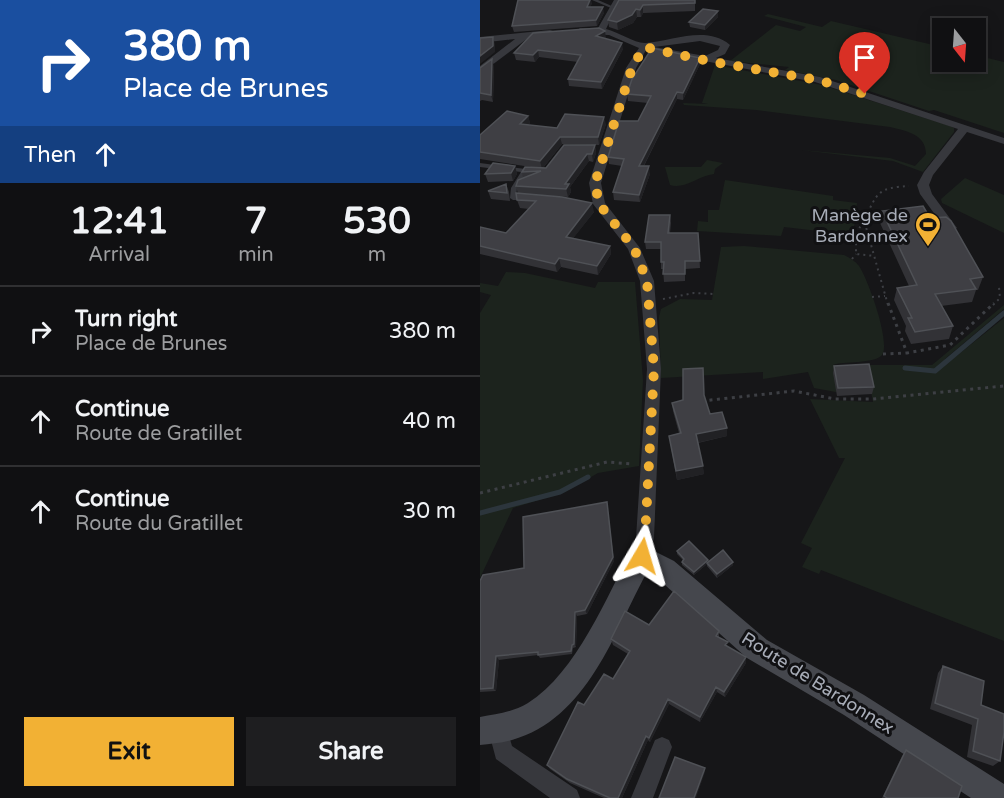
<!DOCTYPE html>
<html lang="en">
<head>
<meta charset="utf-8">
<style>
	:root { --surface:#101012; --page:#1e1e20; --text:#f1f3f6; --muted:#9c9d9f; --line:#303032; --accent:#f2b134 }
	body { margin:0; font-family:"Varela Round",sans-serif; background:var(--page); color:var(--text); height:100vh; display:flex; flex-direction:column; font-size:22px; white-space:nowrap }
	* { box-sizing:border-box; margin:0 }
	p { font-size:20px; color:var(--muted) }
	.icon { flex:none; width:33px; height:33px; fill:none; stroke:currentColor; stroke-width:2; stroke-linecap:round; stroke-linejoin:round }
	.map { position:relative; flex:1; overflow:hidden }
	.sheet { display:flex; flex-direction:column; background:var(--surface); width:480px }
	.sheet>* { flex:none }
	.banner { background:#1a4fa0; color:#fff; overflow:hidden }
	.needle { width:39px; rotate:163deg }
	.controls { position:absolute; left:452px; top:18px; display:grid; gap:12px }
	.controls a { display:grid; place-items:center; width:54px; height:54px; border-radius:0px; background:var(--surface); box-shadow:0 3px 15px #0003,0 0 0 2px var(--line); font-size:30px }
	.pin { position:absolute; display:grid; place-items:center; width:51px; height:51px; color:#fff; margin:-62px -26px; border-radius:50% 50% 50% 0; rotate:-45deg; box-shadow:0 0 6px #0007 }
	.pin .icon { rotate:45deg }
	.me { position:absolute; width:66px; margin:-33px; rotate:7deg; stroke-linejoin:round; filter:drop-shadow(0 0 4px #0008) }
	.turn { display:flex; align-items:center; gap:21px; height:126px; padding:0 24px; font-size:27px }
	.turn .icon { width:78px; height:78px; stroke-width:2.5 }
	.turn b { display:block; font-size:42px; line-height:51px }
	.then { display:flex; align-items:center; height:57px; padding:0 24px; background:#0003; gap:12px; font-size:22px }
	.eta { display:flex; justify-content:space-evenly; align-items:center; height:102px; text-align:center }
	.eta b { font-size:36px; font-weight:700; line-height:42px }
	.button { display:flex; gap:12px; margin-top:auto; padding:12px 24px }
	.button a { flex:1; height:69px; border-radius:0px; background:var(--accent); color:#111; font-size:24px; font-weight:700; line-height:69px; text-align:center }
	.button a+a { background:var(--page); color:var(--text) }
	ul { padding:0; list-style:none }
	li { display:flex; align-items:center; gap:18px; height:90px; padding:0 24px; border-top:2px solid var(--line) }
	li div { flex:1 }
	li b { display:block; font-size:22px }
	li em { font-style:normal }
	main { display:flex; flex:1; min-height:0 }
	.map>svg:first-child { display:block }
	.green { fill:#1c231d }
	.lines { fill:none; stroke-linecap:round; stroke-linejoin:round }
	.stream { stroke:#2c353c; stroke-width:5 }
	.path-far1 { stroke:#3d3f44; stroke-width:2; stroke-dasharray:2 4; stroke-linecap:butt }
	.path { stroke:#3d3f44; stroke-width:3; stroke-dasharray:3 4.5; stroke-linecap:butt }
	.lane { fill:#37383d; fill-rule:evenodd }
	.street { fill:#37383d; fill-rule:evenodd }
	.secondary { fill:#45474d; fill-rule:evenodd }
	.wall { fill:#323236 }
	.shaded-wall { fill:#212124 }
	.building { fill:#3f3f44; stroke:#4f5156; stroke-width:1.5 }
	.route { stroke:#f2b134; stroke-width:10; stroke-dasharray:0 18 }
	.labels { text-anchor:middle; stroke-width:6; stroke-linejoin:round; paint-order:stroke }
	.poi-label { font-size:18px; fill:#a8adb8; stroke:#111113; text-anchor:end }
	.street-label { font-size:18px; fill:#a8adb8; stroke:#111113 }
</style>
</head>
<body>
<main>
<section class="sheet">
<div class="banner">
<div class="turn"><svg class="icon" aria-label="right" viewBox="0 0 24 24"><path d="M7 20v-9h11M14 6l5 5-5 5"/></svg><div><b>380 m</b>Place de Brunes</div></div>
<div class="then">Then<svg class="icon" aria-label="ahead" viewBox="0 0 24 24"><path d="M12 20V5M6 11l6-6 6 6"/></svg></div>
</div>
<div class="eta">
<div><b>12:41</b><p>Arrival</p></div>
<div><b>7</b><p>min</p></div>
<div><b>530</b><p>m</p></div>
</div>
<ul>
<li><svg class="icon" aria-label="right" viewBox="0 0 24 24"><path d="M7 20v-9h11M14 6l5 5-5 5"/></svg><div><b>Turn right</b><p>Place de Brunes</p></div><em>380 m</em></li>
<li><svg class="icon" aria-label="ahead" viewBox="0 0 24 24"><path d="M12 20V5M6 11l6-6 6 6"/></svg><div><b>Continue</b><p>Route de Gratillet</p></div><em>40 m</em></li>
<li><svg class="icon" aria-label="ahead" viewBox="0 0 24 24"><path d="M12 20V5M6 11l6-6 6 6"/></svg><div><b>Continue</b><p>Route du Gratillet</p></div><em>30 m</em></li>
</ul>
<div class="button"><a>Exit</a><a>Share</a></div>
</section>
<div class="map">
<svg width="524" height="798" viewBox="0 0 524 798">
	<rect width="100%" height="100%" fill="#161618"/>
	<path class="green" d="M288,14L342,27L351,21L462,47V62H495V55L524,62V133L454,110L449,111L356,80L305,70L309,67L250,61L296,25L320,31L326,27L284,16Z
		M235,65L342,85L470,126L474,128V132L443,172L413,161L321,150L410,158L435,166L446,154C446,134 426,131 410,127L276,110L204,105L203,103L228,104L222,103Z
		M227,160L243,163L235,169L234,174C218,176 204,190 190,185L185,167H221Z
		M485,178L524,195V233L462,203L461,199Z
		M245,180L353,196V200L377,203L373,235L304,227L301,236L217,231L218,221L228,222V210H239Z
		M264,246L364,255C370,258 375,261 379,266C388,279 411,343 402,355C395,364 363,361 353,365H452L524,305V309L465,359L469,362L524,318V641L341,570L339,574L322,567L332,548L321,543L365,458H359L330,399L393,402L387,372L356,392L334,388L328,372L283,379V372L181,378L179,317L181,309L200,299L232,300L241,247Z
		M26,272L45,273L115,288L118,282H155L163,380L159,466L118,473L85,492L33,508L0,578V313L11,295L0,292V283L18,286Z"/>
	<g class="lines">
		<path class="stream" d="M425,368L455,371L524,313
			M0,513L80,492L108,477"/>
		<path class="path-far1" d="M383,221L376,235V254L395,256
			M372,259L376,254
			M392,297L405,296
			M183,299L214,293L234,294
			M408,305L384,220C398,193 396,188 429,186
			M513,305L520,298L519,287"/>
		<path class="path" d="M408,303L427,353L470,345L514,303
			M403,354L427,353
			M222,401L314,391L355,399H393L524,386
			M0,493L127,462L153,464"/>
		<path class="lane" d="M112,0H118L134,7L131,8Z
			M0,163L53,170V172H46L37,188L36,197L47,198V200H33L30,198L31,188L41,172L0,167Z"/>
		<path class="street" d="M134,0H142L136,8L126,29C139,32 155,44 166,43C192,41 227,25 250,45L245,54L236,58L340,77L524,138V144L487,132L453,175L449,185L452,194L477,228L471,232L467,231L440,194L437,185L444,172L478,129L335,82L166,50L156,68L121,183L125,203L160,248L174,281L181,369L174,538L168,562L162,564L156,562L153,556L156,538L167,369L160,281L148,249L113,204L109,183L146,68L159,48L129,35L100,34L96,31L100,28H118ZM220,41L240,46L238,50L225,56L174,47Z
			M70,30L73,31V35L48,38L0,74V66L35,39L0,43V37Z
			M18,719L25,722L32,746L97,790L100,798H70L16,759L8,729L11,722Z
			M182,737L189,740L192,747L173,798H151L175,740Z"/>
		<path class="secondary" d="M162,545L194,561L287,640L384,695L524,784V798H491L364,715L267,658L176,577L167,572C134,633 107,719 32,740C22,743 10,744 0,745V717C17,714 33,712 48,703C97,672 126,597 153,548Z"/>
	</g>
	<path class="wall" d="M139,0H215V11L163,13L161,17H157L153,23L138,30L129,27L128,20Z
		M112,3L110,7L124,13L117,26L34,32L32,26Z
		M238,11V17L225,30L210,27L209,22Z
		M126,38L125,39L143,49L122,89L89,86L88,79L98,62L59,57L55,62L36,60L34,53Z
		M220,58V64L203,100L197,99L164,166L170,174L160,202L134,200L133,192L142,166L129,164L128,157L158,121L168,103L148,101L147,94Z
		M14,66L13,102L2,100L0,101V68Z
		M48,116L50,123L48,125L77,128L126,124L119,145L82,144L63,168H66L115,145L116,153L113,162L109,161L90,187L91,192L88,197L78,196L114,212L93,238L130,246L131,254L118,275L81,267L77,272L0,254V227L26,233L49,209L40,208L37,200L38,194L36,186L43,178L42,172L51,167L0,159V135Z
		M35,166L37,174L33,181L8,182L5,174Z
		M26,184L29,192L30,201L11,199L8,191Z
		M402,211L450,218L503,277L498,290H496L492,302L461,306L473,326L469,339L431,344L425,331L426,326L414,300L417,288L429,286L400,223Z
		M190,215L191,223L190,233H218L220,268L205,269V281L184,282L183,269H181V249H166L165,242Z
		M354,366L394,387L392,394L357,396L353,373Z
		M224,396L230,414L247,436L218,443L224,474L197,480L189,436L199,433L193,411L192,403Z
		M127,502L134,561L107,614L97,616L96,647L93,648L92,654L60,658L58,655L19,660L16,691L0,692V581L44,568Z
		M197,551L228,560V561L253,562V565L237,578L227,566V564L214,575L202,565V562L203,560L197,554Z
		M169,625L239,631V638L248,647L266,657V663L245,697L237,692L220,722L189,704L170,742L168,740L142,798H124L90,783L70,769L67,765L104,705L133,679L148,654L133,645L131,639Z
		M463,666L501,705L520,761L513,766L487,757L492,725L450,709L458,673Z
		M426,750L478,798H402L422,756Z"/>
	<path class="shaded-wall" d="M110,0H111L112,3L108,14L107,7Z
		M163,5V13L161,17L160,10Z
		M123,7L124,13L117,26L116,20Z
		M156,9L157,17L153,23L138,30L137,22Z
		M238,11V17L225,30V25Z
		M125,31L126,38L117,43L116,36Z
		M13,37L15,44V52L0,64V56Z
		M142,43L143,49L122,89L121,82Z
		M58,50L59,57L55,62L53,55Z
		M220,58V64L203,100V93Z
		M12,59L14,66L13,102L11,95Z
		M197,92V99L160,173L159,166Z
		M48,116L50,123L42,131L40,124Z
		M124,117L126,124L119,145L118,137Z
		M80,137L82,144L62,169L60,161Z
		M115,145L116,153L113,162L112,154Z
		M107,154L109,161L90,187L91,192L88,197L85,184Z
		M35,166L37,174L33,181L31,173Z
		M169,166L170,174L160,202L159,195Z
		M112,203L114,212L88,245L86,237Z
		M130,246L131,254L118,275L117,266Z
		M79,258L81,267L77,272L75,264Z
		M247,428V436L216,443V434Z
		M223,466L224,474L197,480L196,471Z
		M127,502L134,561L107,614L105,610Z
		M228,560V563H227V564L214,575V572Z
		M253,562V565L237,578V574Z
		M95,612L97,616L96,647L94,644Z
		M16,656L19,660L16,691L13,688Z
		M266,657V663L245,697L244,692Z
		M236,687L237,692L220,722V717Z
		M188,699L189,704L170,742L169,738Z
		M166,736L168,740L142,798H138Z
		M225,768V772L216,798H214Z"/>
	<path class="building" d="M38,0H110L107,7H123L116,20L32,26Z
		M139,0H215V3L163,5L160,10L156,9L152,15L137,22L128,20Z
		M223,9L238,11L225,25L209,22Z
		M119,28L125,31L116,36L142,43L121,82L88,79L101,55L58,50L53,55L34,53L53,33Z
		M13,37V46L0,56V38Z
		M172,48L220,58L203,93L197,92L159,166H169L159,195L133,192L144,159L128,157L139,121H158L171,96L147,94L152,79Z
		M12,59L11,95L0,93V68Z
		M27,111L48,116L40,124L77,128L85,114L124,117L118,137H80L60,161L0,152V135Z
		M84,145H115L112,154H107L85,184H89L86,189L36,186L38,180L61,171L42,172L45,167L66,168Z
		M13,163L35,166L31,173L5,174Z
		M26,184L27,193L8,191Z
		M36,193L82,197L112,203L86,237L130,246L117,266L79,258L75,264L0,246V227L26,233L56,201L37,200Z
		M443,206L450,218L466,217L471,221L503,277L490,279L496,289L455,294L473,326L435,332L428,318H432L417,288L437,285L402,211Z
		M169,215H190L188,233H218L220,261H205V274H183L184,262H181V242H165Z
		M389,364L394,387L358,388L354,366Z
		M223,368L224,395L230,414L242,412L247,428L216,434L223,466L196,471L189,436L201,433L192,403L203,400V369Z
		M127,502L133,557L105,610L95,612L94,644L92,645L91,651L58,655V652L16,656L13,688L0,689V581L3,575L44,568L43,517Z
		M209,541L228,560L214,572L202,562L204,559L197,551Z
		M243,550L253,562L237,574L227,563Z
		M194,591L239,631L236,636L248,642L245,645L266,657L244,692L236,687L220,717L188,699L169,738L166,736L138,798H130L87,779L67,765L98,702L104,705L124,674L133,679L150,651L131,639L145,611L169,625Z
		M463,666L504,681L501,705L524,714V732L520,761L493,751L498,719L455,703Z
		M426,750L482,786L478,798H407L404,796Z
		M195,757L225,768L214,798H179Z"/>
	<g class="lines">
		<path class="route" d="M162,556L165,538L174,369L167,281L154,248L119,204L115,183L152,68L164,47L233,62L338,80L385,94"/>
	</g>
	<defs>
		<symbol id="stadium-pin" viewBox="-11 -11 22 30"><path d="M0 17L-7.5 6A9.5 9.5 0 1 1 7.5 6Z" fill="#f2b134" stroke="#111113"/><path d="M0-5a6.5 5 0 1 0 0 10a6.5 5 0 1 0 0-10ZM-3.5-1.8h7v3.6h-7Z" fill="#111"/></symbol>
	</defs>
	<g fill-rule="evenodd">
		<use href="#stadium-pin" x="433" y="210" width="30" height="40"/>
	</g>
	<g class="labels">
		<g class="poi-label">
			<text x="428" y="221">Manège de<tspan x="428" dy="21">Bardonnex</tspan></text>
		</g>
		<g class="street-label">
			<text transform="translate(338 683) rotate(32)" y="6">Route de Bardonnex</text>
		</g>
	</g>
</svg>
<div class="controls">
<a><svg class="needle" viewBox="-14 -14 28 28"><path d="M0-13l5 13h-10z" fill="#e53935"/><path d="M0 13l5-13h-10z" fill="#9c9d9f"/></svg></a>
</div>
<div class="pin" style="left:385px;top:94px;background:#d93025"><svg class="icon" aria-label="arrive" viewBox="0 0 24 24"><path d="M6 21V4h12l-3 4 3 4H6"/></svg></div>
<svg class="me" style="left:162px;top:556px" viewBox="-20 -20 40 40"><path d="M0-17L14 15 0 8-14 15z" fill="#f2b134" stroke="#fff" stroke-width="4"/></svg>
</div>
</main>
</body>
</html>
